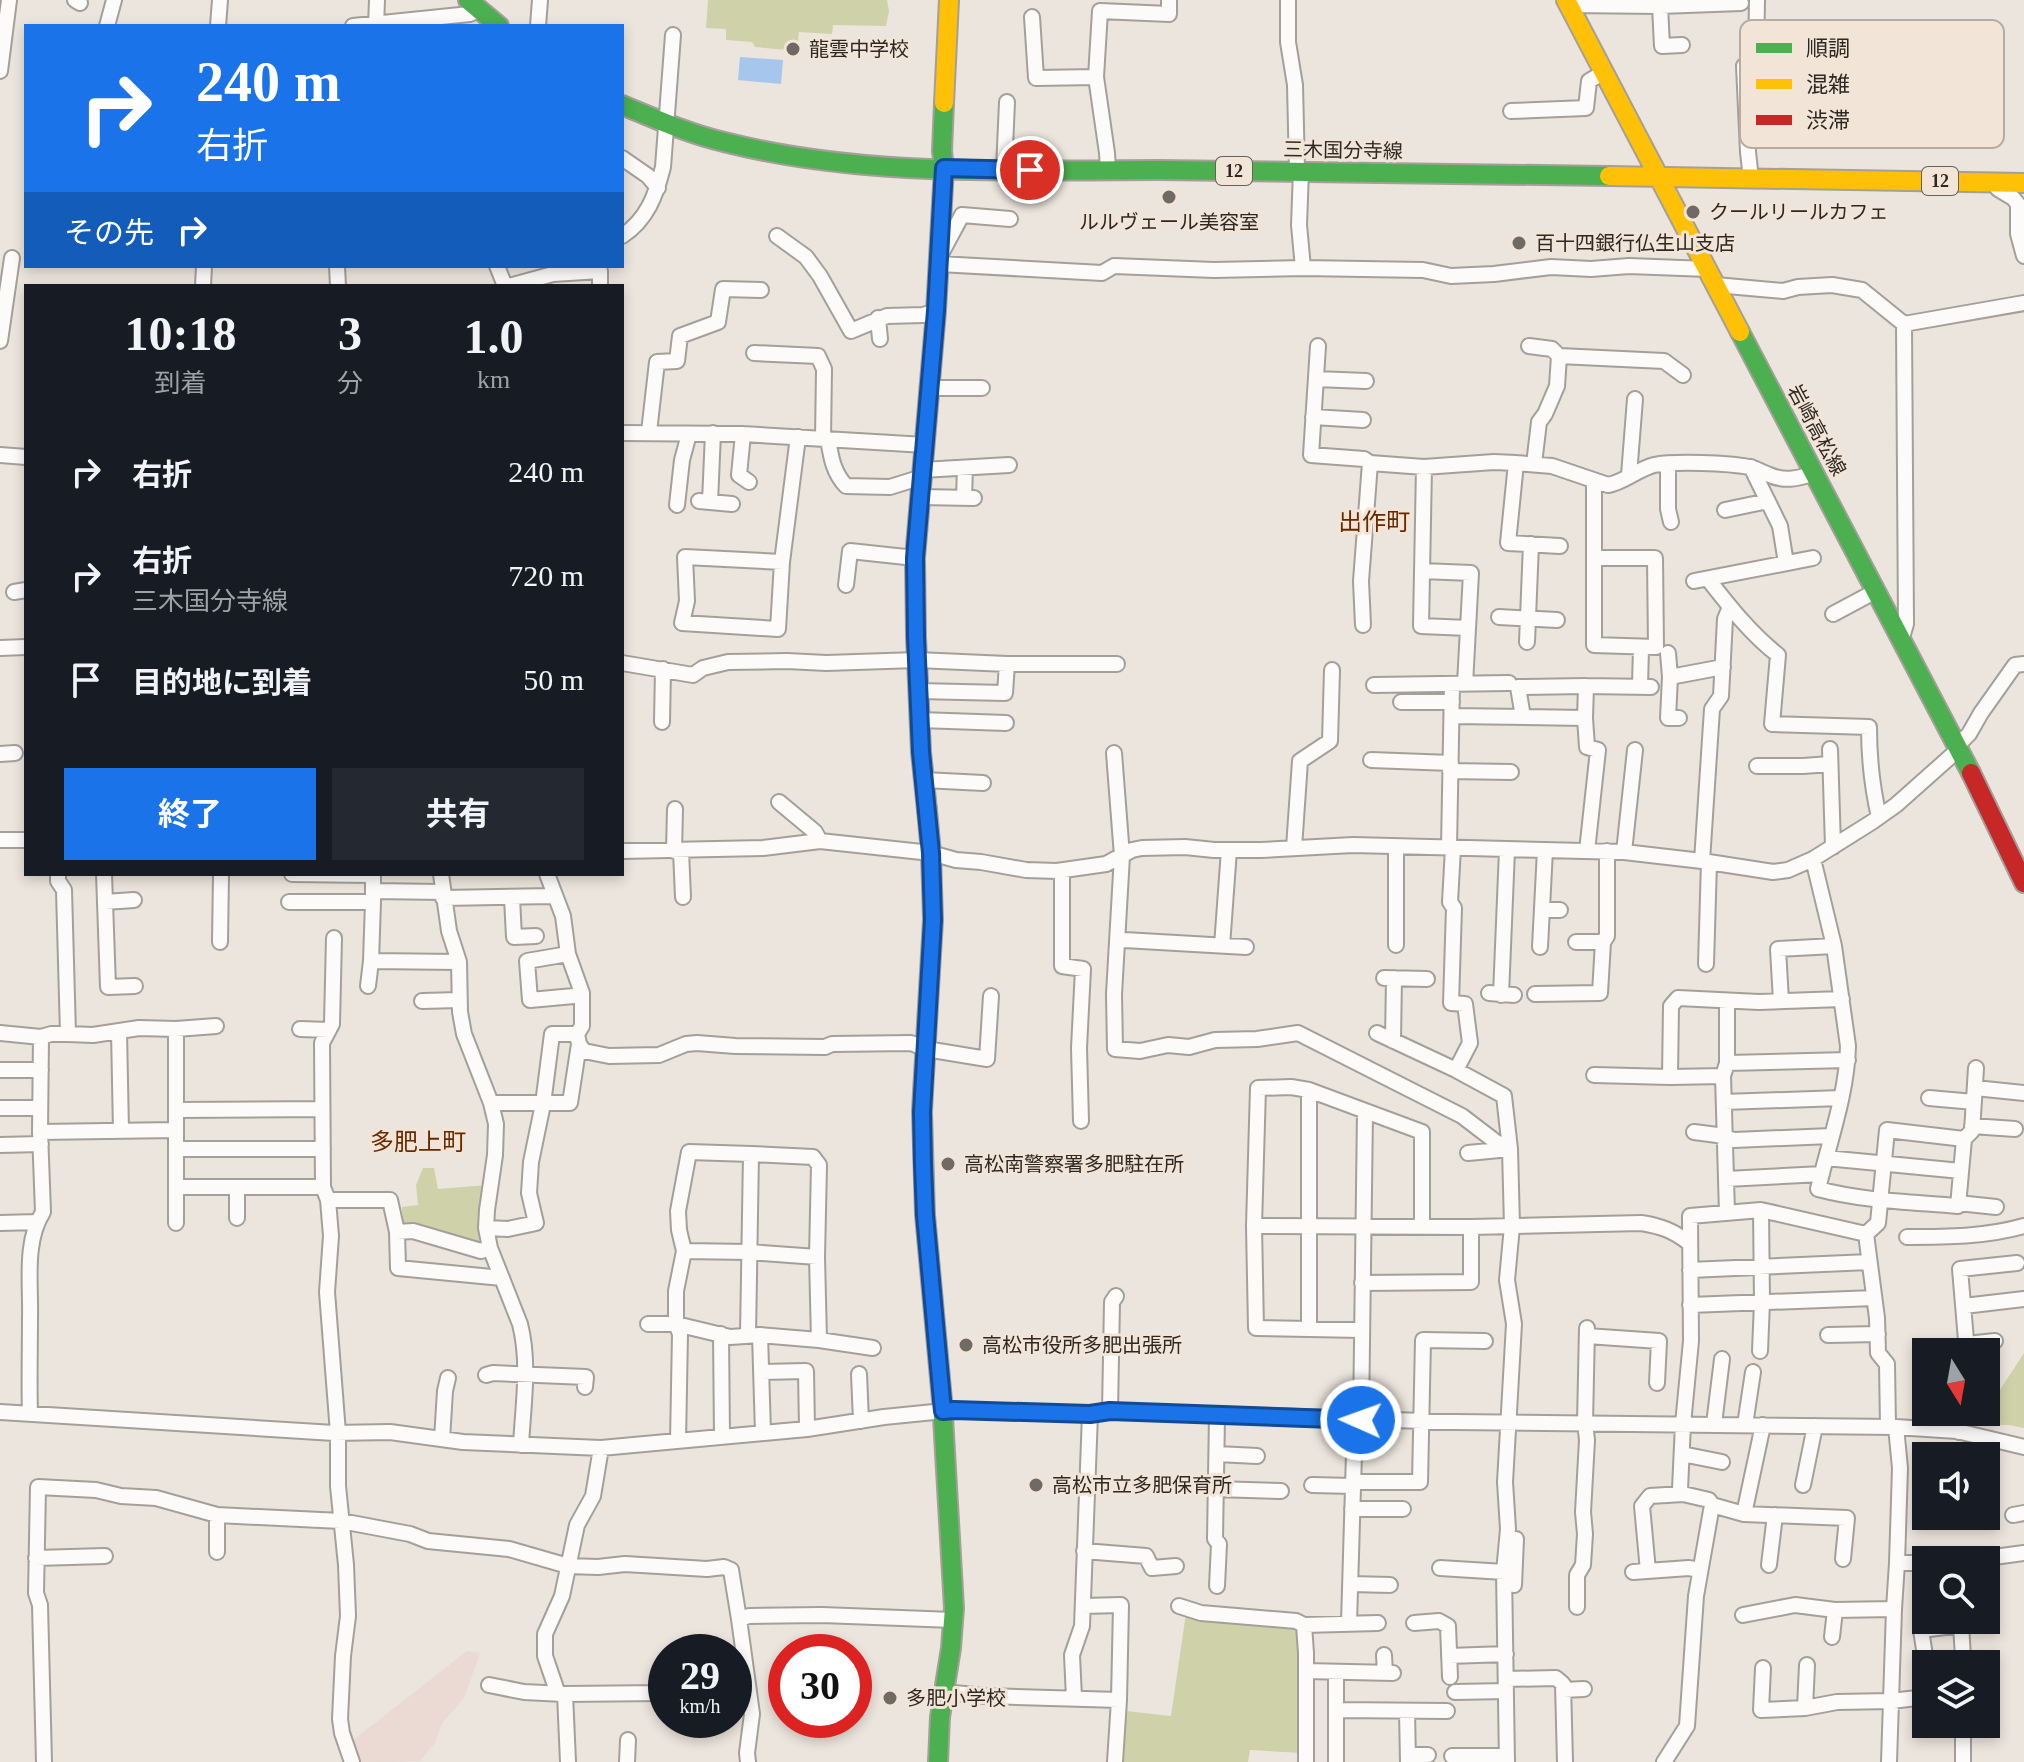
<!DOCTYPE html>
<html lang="ja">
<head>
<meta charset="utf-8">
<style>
	:root { --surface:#171b24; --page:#242831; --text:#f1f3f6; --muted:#9ea1a6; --accent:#1a73e8 }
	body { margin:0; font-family:"Times New Roman","Noto Sans JP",serif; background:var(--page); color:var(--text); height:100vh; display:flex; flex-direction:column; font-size:30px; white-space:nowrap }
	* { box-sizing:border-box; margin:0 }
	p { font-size:26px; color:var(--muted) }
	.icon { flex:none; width:44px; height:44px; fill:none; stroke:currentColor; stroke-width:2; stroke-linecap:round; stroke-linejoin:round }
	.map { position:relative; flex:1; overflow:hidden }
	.sheet { position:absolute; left:24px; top:284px; width:600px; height:592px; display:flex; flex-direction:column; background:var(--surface); border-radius:0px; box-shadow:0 4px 12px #0003 }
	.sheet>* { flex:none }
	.guide { position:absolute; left:24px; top:24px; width:600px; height:244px; border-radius:0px; box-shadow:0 4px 12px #0003; background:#1a73e8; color:#fff; overflow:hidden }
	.needle { width:52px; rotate:169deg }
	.controls { position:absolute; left:1912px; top:1338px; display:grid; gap:16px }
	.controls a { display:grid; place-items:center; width:88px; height:88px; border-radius:0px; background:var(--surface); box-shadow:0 4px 12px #0003; font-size:40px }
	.speed { position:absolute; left:648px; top:1634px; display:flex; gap:16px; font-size:40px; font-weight:700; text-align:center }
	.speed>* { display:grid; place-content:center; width:104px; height:104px; border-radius:50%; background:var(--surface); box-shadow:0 4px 12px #0003; line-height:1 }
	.speed small { font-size:20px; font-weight:400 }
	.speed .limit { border:12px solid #d22; background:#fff; color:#111 }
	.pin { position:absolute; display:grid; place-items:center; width:68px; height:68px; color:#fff; margin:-34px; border:4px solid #fff; border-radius:50%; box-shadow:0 2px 8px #0007 }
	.me { position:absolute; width:88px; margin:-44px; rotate:272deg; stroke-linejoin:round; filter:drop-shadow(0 0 6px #0008) }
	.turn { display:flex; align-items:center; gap:28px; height:168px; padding:0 40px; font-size:36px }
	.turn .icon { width:104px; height:104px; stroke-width:2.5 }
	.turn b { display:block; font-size:56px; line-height:68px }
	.then { display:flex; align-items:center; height:76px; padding:0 40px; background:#0003; gap:16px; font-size:30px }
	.eta { display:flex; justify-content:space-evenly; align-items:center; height:136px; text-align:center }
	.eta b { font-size:48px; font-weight:700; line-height:56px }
	.primary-button { display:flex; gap:16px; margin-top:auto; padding:16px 40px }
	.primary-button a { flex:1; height:92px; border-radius:0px; background:var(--accent); color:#fff; font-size:32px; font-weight:700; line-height:92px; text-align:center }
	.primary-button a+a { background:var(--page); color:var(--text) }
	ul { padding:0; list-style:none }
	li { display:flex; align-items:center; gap:24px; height:104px; padding:0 40px }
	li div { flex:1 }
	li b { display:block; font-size:30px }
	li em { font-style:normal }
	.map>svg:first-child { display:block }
	.industrial { fill:#ebd9d4 }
	.green { fill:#cfd2a9 }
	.water { fill:#a6c6ec }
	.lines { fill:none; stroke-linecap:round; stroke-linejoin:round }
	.street-casing { stroke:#a49f99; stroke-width:18 }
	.fast-casing { stroke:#a49f99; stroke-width:22 }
	.slow-casing { stroke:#a49f99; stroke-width:22 }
	.jam-casing { stroke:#a49f99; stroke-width:22 }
	.street { stroke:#fcfbfa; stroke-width:14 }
	.fast { stroke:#4caf50; stroke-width:18 }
	.slow { stroke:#ffc107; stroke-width:18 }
	.jam { stroke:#c62828; stroke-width:18 }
	.route-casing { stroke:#114b97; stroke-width:20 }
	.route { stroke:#1a73e8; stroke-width:14 }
	.poi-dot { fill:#706a64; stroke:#f2e5d7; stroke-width:3 }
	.labels { text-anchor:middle; stroke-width:6; stroke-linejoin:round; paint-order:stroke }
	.shield { fill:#f2e5d7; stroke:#686159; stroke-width:2 }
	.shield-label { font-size:18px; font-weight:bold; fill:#2d2823 }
	.poi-label { font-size:20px; fill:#2d2823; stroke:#f2e5d7; text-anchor:start }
	.street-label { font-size:20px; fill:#2d2823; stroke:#f2e5d7 }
	.quarter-label { font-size:24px; fill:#662a00; stroke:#f2e5d7 }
	.key { fill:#f2e5d7; stroke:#b7aca1; stroke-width:2 }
	.key-label { font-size:22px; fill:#2d2823 }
</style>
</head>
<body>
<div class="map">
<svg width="2024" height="1762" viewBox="0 0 2024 1762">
	<rect width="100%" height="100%" fill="#ece5dd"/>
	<path class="industrial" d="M467,1651L480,1653L464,1698L442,1723L435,1743L420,1761L361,1762L352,1741Z"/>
	<path class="green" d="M708,0H887L889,11L886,26L833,25L832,34L799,32L797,51L755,47L752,42L726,40V29L706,28Z
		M423,1168H434L438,1189L487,1185L485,1247L403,1228L402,1207L418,1205L416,1185Z
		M2024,1353V1428L2009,1425H1977Z
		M1186,1613L1299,1627L1302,1753L1250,1750L1248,1762H1124L1126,1711L1171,1716Z"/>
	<path class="water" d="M740,57L783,60L781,84L738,80Z"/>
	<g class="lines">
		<defs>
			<path id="street" d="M75,0L80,3
				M1288,0V42L1295,85L1297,171
				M1568,5L1660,6L1741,3
				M1660,6L1662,46L1682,45
				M1032,17L1036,78L1096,77L1107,153L1108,170
				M107,26L114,0
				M218,26L220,0
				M353,26L470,14L478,10
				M376,26L377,0
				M538,26L540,0
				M0,71L9,0
				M1096,77L1100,11L1169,14V0
				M1511,111L1586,108L1589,81L1604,72
				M622,158L648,176L658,188
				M1004,170L1007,102
				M1751,179L1748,152L1744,66L1756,59L1757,0
				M1993,182L1998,189L2013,198L2018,204V234L2024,256
				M622,236C647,220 656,195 663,167L673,35
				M777,236L806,257L820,276L851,331L887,316L923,315L936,311
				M941,254L962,215L1010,219
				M939,264L1102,273L1114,266L1214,270L1303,268L1299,225L1301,171
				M337,266L338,286
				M497,266L505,286
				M1303,268L1423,270L1451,276L1494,274L1551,267L1591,269L1629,266L1708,269
				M1716,285L1783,291L1798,287L1832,285L1862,290L1904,324L2024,303
				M203,286L204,266
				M509,286L553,274L600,271V286
				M878,318L880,339
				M0,341L12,258
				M1318,346L1311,455L1364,459L1370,463
				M1529,346L1552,349L1559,356L1664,361L1683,375
				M754,353L818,356L824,369L823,439
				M1316,379L1366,381
				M929,388H982
				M1313,417L1363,420
				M649,432L657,362L677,361L680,336L718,322L723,289L761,290
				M622,433L743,434L925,445
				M743,434L739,475L749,482
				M828,439C831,457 833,472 846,486L890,487L922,477
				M0,455L26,457
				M1516,463L1508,543L1560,546
				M1534,464L1539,422L1545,414L1557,386L1559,356
				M1668,464V509L1671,522
				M1424,467L1421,626L1468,628
				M1751,467L1780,526L1786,563
				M922,470L1009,465
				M1629,475L1635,399
				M920,497L974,498
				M964,498L965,468
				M699,501L732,504
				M710,502L713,433
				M677,505L682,460L689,434
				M1725,510L1768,501
				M1594,558H1655L1656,647L1594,645V481
				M782,562L685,557L687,601L682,623L778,629L782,562L798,437
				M1422,571L1471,573L1465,684
				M1708,579C1729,606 1751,634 1778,655L1772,724L1869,727C1869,758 1872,787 1879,817
				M1694,581L1813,558
				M846,585L850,551L915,558
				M14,592L26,590
				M1833,614L1876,591
				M1499,617L1557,620
				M1363,625L1361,581L1370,463L1424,467L1494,462L1516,463L1552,466L1608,485C1623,483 1638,469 1654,465C1674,461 1729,463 1749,467C1755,468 1761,472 1767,474C1784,482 1797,479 1815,473
				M1901,641L1906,624L1904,324
				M1527,642L1531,544
				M0,648L26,647
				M1668,653L1670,677L1668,718H1679
				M622,663L693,675L703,668L728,662L787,661L826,663L917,660L1007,664H1117
				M1670,677L1723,667
				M1374,685L1509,683
				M1586,686L1651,687
				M1640,686L1641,647
				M918,691L1005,693L1007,664
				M1401,702H1452
				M1452,716L1585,718L1586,686L1518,687L1523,717
				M1585,718L1587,747L1598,750L1587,851
				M920,720L1006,723
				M662,722L663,669
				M1957,746L1969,734L1981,713L2015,665L2024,664
				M1830,749L1833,847
				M1114,753L1122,856L1114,994L1115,1049L1140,1051L1168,1045L1189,1047L1215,1040L1257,1039L1298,1033L1462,1116L1496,1142L1510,1149
				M0,754L15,753
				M1371,760L1451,763
				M1757,766H1803L1830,764
				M1450,771L1511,772
				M924,780L983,783
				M779,802L815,832L820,841
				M0,840H26
				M1294,848L1300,761L1330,741L1332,670
				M1449,848L1452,684
				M1453,848L1450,902L1454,908L1451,1003L1465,1004L1470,1043L1456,1070
				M622,851L763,848L820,841L931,853L956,860L981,862L1026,870L1057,871L1106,864L1132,850L1142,848L1185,847L1214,850H1261L1353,845L1624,852L1702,861L1773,872L1788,870L1813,859L1872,822L1896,805L1959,749
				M674,851L675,809
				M681,851L683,897
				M1624,852L1635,750
				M1813,859L1834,946L1848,1046C1847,1094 1829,1142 1818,1189C1863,1201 1912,1202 1958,1206L1964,1139L1972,1131L1976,1068
				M1702,861L1712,709L1721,696L1725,619L1730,607
				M1062,871V966L1083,969L1079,1048L1081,1121
				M58,874V881L64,890L68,1034L93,1035L139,1028L176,1029L216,1026
				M104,874L108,987L135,986
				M292,874L373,875
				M441,874L449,931L459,962L460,1012L464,1034L491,1103L496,1124L495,1155L487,1210L486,1228L490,1248L520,1324C530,1363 523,1406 521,1445
				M373,891L443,892
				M443,898L554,896
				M512,898L514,937L536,936
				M105,902L134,900
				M289,902H373V874
				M373,902L371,961L459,962
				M1542,910H1560
				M334,938L332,1024L322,1043L323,1187L328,1200L331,1236L327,1292L338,1433V1486L346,1565L348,1616L343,1656L340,1719L342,1733L352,1762
				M1124,940L1246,947
				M220,942L221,874
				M1576,942H1603
				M1396,945V847
				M1222,946L1229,850
				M1540,947L1545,850
				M568,954L527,961L530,1000L574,996L582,993
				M1706,964L1709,862
				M1384,978L1427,979
				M368,986L371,961
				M1489,993L1514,995
				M1535,994L1600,993L1603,942L1607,936V851
				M1501,995L1507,850
				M422,1001L459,1000
				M1727,1001V1063L1723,1076L1727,1213
				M1781,1001L1778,949L1834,946
				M176,1029V1223
				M300,1029L329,1030
				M119,1031L121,1131
				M0,1033L41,1037
				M1377,1033L1456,1070L1504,1096L1510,1149L1512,1226L1507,1280L1514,1324L1505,1482L1508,1529L1504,1572L1507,1762
				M577,1034L579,1044L584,1051L609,1056L659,1055L686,1044L697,1043L735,1046L825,1047L832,1044L911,1043L926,1049L987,1059L991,996
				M1393,1041L1394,978
				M1727,1063L1848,1060
				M0,1070H41
				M1594,1075L1670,1077L1723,1076
				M1670,1077L1671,1006L1678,998L1759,1002L1842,999
				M1975,1088L2024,1093
				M1309,1090V1329
				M1929,1098L1974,1102
				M1724,1102L1841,1098
				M491,1103H570L579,1044
				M0,1108H40
				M176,1110L322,1109
				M1972,1126L2015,1129
				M40,1132L175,1130
				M1694,1132L1717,1135L1734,1140L1831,1136
				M0,1145L41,1144
				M176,1149H323
				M1468,1153L1510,1149
				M1826,1158L1961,1171
				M1726,1179L1822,1174
				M176,1187H323
				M237,1187V1218
				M328,1200H390L397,1232L398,1268L502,1278
				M1958,1203L1996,1207
				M0,1223L37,1222
				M1254,1226L1471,1227L1641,1223C1661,1226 1674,1231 1689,1243
				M486,1228L508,1229L536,1223L529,1193L531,1162L543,1104L552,1034H577L582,1026V993L568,954L563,916L547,874
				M397,1232L413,1231L481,1251L490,1248
				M1866,1234L1877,1318L1878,1353L1887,1364L1888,1427
				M1866,1234L1878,1223L1887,1130L1964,1139
				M1907,1237C1946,1237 1986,1237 2024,1226
				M684,1251L749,1252L817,1257
				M1690,1270L1869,1262
				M1362,1283L1471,1282V1227
				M1690,1305L1874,1298
				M1964,1306L2024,1299
				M648,1324H676L730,1337L760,1335L819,1340L873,1348
				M1361,1330L1256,1328L1254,1226L1258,1088L1291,1087L1309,1090L1422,1132V1226
				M721,1334L722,1437
				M760,1335L763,1433
				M1828,1335L1878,1334
				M748,1336L751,1154L813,1157L819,1165L817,1257L819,1340
				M1587,1336L1659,1341L1657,1383
				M1967,1344L1995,1341
				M1760,1351L1762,1302L1761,1210
				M1967,1352L1960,1269L2017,1263
				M761,1372L806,1371L807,1429
				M859,1374L861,1421
				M486,1375L493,1373L586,1377L585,1387
				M1110,1411L1112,1302L1116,1296
				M0,1412L334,1433L390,1432L463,1442L601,1448L807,1429L884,1417L954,1410L1090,1414L1110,1411L1454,1422L1896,1427L1957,1431L2024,1447
				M30,1414C29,1382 30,1350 30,1318C31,1284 24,1242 43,1212L40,1132L41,1037L51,1034H68
				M1361,1420L1365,1112
				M1714,1424L1722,1359
				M1745,1425L1753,1372
				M1959,1432L1961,1412
				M442,1439L445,1391L448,1378
				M678,1441L680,1334L676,1324V1291L684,1251L679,1230L678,1211L689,1152L751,1154
				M1217,1454L1257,1456
				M1682,1454L1722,1462
				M1353,1482H1420L1423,1340L1485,1341
				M1312,1485L1353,1486
				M1803,1485L1815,1426
				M1216,1489L1281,1491
				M1712,1505L1744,1514L1847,1518L1843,1559
				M1352,1509H1403
				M1744,1514L1763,1425
				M2013,1515L2024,1513
				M1084,1551L1146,1556L1152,1568L1176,1566
				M217,1552V1515
				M36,1558L105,1556
				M1972,1560L2024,1553
				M1897,1563H1926
				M1769,1565L1775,1515
				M1440,1568L1504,1572
				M1648,1571L1642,1506L1650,1496L1683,1494
				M1633,1572L1689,1568L1700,1570
				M1351,1584L1390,1585
				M1514,1585L1516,1539
				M1217,1586L1219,1544L1215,1539L1217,1415
				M1083,1606L1121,1605L1119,1700L1115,1762
				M1179,1606L1201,1613L1296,1621L1304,1625L1306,1653V1762
				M1577,1607V1575L1583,1565L1585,1534L1583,1512L1587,1440L1585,1423L1587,1328
				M1743,1615L1795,1605L1835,1610L1894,1609
				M1349,1623L1355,1420
				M1414,1623L1439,1621L1448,1626L1450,1677
				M1304,1625L1378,1623
				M1832,1637L1835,1610
				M1384,1655L1385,1673
				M1449,1656L1506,1654
				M1926,1662L1963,1657L1961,1625L1921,1630L1926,1662V1665
				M1763,1668L1761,1710L1805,1708L1837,1702L1891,1701L1926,1697
				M1306,1671L1393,1673
				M1507,1679L1556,1678L1563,1684L1565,1762
				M489,1685L524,1692L564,1694
				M1563,1690L1584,1689
				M943,1692L986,1696L1119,1700
				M1455,1692L1506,1691
				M558,1694L545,1656V1634L562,1596L577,1525L593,1496L601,1448
				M1074,1698L1072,1655L1082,1626L1090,1414
				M1805,1708L1807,1665
				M1337,1710L1447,1711
				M1407,1711L1408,1762
				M1963,1724V1762
				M1408,1755H1428
				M1452,1756H1507
				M44,1762L40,1605L36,1593L38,1487L96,1490L121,1496L156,1498L217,1515L341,1521L410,1534L428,1541L509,1549L568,1566L598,1567L625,1564L707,1569L724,1567L731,1570L739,1619
				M568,1762L565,1694L662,1693L664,1668L666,1667
				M627,1762L628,1740
				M748,1762L747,1753L752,1714L739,1619L749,1616L822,1615L953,1620
				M1336,1762V1672
				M1664,1762L1687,1726L1696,1596L1712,1505L1709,1500L1683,1494L1680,1489L1683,1424L1691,1341L1690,1216L1761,1210L1866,1234
				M1889,1762L1894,1609L1897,1563L1900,1468L1896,1427"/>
			<path id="fast" d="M468,0L499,26
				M622,105C656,119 689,134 724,142C866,178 1015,170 1159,170C1309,171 1459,173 1609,176
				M1740,332L1971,773
				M927,810L921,752L916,637L915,558L936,311L944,168L942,151L944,103
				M923,1092L922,1112L925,1215L942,1400L954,1608L951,1648L940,1717L938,1762"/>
			<path id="slow" d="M1566,0L1740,332
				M944,103L949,0
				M1609,176L2024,183
				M923,1092L933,920L931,853L927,810"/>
			<path id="jam" d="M1971,773L2024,883"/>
		</defs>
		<use href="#street" class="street-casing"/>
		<use href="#fast" class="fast-casing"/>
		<use href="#slow" class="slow-casing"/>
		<use href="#jam" class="jam-casing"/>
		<use href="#street" class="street"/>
		<use href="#fast" class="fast"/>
		<use href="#slow" class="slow"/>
		<use href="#jam" class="jam"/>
	</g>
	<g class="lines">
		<defs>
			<path id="route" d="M1030,170L944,168L936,311L915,558L916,637L921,752L931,853L933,920L922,1112L923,1164L925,1215L943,1411L954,1410L1090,1414L1110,1411L1361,1420"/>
		</defs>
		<use href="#route" class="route-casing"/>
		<use href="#route" class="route"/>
	</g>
	<g class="poi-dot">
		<circle cx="793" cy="49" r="8"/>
		<circle cx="1169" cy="197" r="8"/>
		<circle cx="1693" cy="212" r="8"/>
		<circle cx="1519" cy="243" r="8"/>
		<circle cx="948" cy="1164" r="8"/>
		<circle cx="966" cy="1345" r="8"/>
		<circle cx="1036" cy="1485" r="8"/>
		<circle cx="890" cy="1698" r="8"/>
	</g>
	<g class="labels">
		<g class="shield">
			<rect x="1216" y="157" width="36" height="28" rx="6"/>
			<rect x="1922" y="167" width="36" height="28" rx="6"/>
		</g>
		<g class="shield-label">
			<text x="1234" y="177">12</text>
			<text x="1940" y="187">12</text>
		</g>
		<g class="poi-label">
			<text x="809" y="56">龍雲中学校</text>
			<text x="1709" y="219">クールリールカフェ</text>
			<text x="1169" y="229" text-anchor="middle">ルルヴェール美容室</text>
			<text x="1535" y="250">百十四銀行仏生山支店</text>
			<text x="964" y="1171">高松南警察署多肥駐在所</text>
			<text x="982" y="1352">高松市役所多肥出張所</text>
			<text x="1052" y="1492">高松市立多肥保育所</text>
			<text x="906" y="1705">多肥小学校</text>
		</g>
		<g class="street-label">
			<text transform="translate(1343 150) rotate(1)" y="7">三木国分寺線</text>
			<text transform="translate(1817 430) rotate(62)" y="7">岩崎高松線</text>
		</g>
		<g class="quarter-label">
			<text x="1374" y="530">出作町</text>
			<text x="418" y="1150">多肥上町</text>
		</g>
	</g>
	<rect x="1740" y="20" width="264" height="128" rx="12" class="key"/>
	<rect x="1756" y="43" width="36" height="10" fill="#4caf50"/>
	<rect x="1756" y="79" width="36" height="10" fill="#ffc107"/>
	<rect x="1756" y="115" width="36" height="10" fill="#c62828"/>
	<g class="key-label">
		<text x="1806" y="56">順調</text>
		<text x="1806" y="92">混雑</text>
		<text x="1806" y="128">渋滞</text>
	</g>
</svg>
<div class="controls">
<a><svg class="needle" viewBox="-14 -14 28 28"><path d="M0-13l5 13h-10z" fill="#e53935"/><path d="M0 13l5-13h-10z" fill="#9ea1a6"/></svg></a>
<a><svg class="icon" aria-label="sound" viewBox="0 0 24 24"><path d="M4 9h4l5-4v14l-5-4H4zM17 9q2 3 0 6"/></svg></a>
<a><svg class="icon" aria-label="search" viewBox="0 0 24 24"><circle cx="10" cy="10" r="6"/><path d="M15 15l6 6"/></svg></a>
<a><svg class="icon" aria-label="layers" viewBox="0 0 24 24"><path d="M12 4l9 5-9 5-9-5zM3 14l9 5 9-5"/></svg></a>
</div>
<div class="speed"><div>29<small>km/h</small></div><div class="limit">30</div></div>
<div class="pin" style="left:1030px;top:170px;background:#d93025"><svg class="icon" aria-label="arrive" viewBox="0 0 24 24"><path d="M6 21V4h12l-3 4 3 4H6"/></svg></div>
<svg class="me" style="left:1361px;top:1420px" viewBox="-20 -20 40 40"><circle r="17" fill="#1a73e8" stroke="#fff" stroke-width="3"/><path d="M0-11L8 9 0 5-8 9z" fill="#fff"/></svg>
<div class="guide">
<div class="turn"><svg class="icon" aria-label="right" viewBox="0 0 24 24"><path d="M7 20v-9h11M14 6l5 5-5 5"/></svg><div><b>240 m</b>右折</div></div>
<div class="then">その先<svg class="icon" aria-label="right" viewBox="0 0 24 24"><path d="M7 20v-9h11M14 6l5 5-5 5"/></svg></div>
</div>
<section class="sheet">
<div class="eta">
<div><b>10:18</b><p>到着</p></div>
<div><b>3</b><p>分</p></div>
<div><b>1.0</b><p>km</p></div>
</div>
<ul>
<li><svg class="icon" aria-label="right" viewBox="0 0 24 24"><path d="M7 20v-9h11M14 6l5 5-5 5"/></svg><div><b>右折</b></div><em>240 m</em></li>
<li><svg class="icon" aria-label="right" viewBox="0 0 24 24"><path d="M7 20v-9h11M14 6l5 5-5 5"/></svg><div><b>右折</b><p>三木国分寺線</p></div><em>720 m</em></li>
<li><svg class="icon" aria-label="arrive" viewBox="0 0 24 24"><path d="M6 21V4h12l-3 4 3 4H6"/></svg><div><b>目的地に到着</b></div><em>50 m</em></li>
</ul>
<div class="primary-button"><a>終了</a><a>共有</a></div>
</section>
</div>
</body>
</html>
